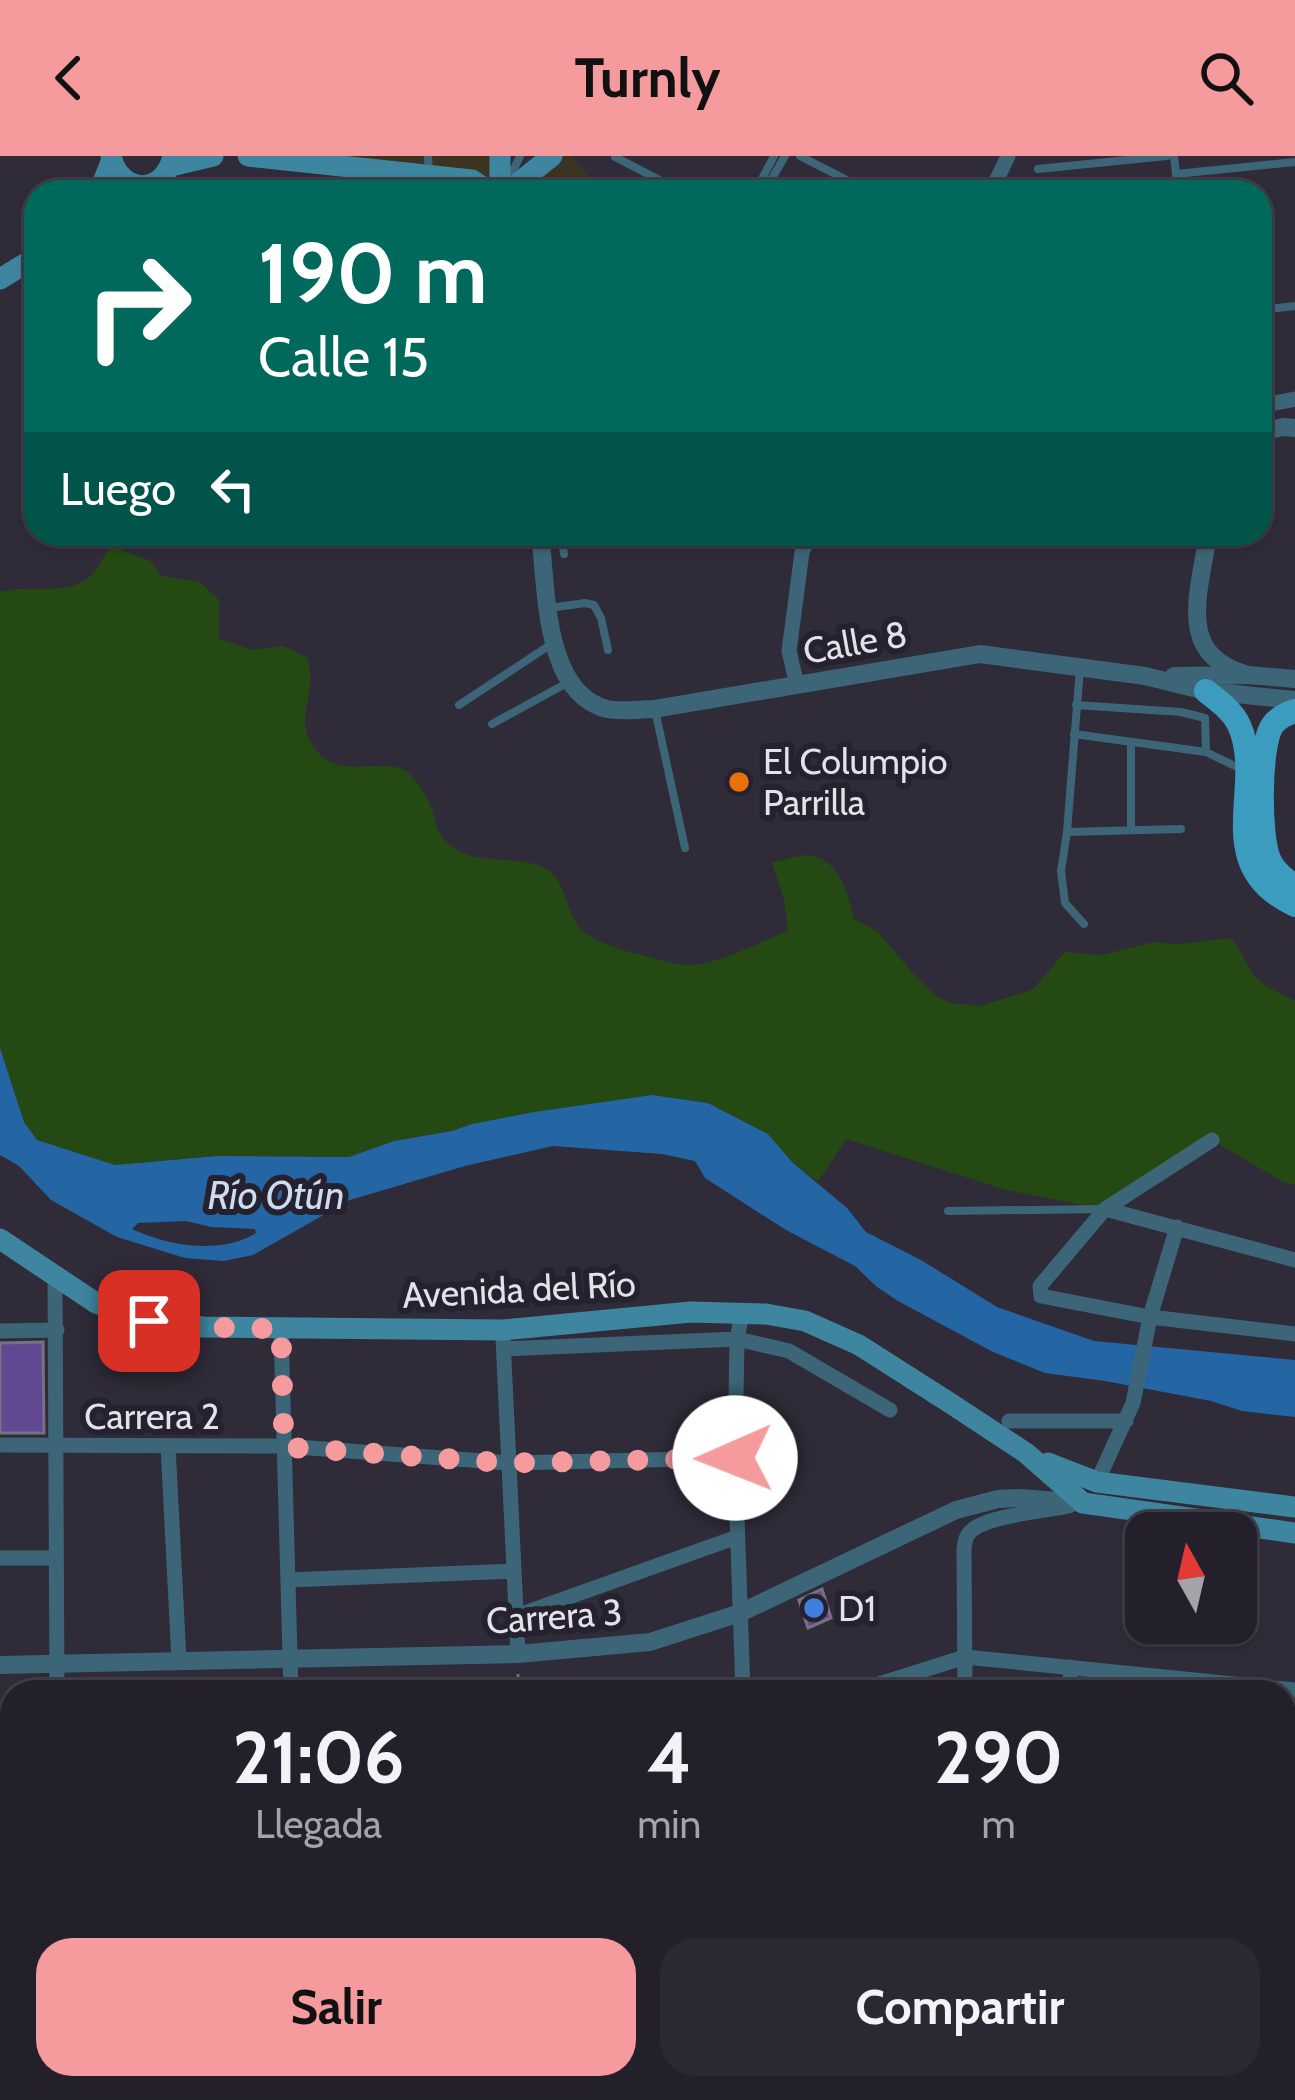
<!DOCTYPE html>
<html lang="es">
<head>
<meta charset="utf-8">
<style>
	:root { --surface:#23202b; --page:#2b2833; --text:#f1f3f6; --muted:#a3a3a9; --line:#403e47; --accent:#f59b9d }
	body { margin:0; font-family:Cabin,sans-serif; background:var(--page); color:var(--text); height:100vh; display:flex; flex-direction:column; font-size:45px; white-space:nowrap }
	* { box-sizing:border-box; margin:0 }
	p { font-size:39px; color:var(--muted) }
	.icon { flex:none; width:66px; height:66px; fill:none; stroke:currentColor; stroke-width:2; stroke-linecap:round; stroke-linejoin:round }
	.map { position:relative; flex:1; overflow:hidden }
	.details { position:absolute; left:0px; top:1524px; width:1296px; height:420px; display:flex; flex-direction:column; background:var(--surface); border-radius:36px 36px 0 0; box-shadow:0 3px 9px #0004,0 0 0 3px var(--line) }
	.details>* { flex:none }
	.hud { position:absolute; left:24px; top:24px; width:1248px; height:366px; border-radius:36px; box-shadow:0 3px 9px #0004,0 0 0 3px var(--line); background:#00695c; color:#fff; overflow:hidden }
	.needle { width:78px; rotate:352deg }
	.controls { position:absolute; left:1125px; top:1356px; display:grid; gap:24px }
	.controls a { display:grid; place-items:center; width:132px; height:132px; border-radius:24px; background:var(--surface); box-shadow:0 3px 9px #0004,0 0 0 3px var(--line); font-size:60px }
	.pin { position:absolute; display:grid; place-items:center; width:102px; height:102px; color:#fff; margin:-51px; border-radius:24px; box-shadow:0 6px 18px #0006 }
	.me { position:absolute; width:132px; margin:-66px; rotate:269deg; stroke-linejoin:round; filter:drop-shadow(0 0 9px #0008) }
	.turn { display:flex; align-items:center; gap:42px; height:252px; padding:0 36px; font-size:54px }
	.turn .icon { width:156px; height:156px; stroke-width:2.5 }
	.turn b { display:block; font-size:84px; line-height:102px }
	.then { display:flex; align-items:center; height:114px; padding:0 36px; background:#0003; gap:24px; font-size:45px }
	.eta { display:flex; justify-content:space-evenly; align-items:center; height:204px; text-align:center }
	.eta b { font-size:72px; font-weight:800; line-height:84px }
	.primary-button { display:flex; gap:24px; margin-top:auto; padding:24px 36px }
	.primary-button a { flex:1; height:138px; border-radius:36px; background:var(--accent); color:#111; font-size:48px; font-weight:800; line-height:138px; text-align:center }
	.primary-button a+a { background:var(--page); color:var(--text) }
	header { display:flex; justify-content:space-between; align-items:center; height:156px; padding:0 36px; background:var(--accent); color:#111; font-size:54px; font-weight:800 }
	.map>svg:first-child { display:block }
	.commercial { fill:#3c3423 }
	.green { fill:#254913 }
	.water { fill:#2465a4; fill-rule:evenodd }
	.building { fill:#624793; stroke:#767283; stroke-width:3 }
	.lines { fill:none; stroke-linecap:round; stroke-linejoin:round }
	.path { stroke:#74717d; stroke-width:3; stroke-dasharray:6 6; stroke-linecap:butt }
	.service { stroke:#3c6677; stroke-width:8 }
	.minor { stroke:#3c6677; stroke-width:15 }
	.tertiary { stroke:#3c6677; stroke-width:18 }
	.secondary { stroke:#3e85a0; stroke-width:21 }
	.primary { stroke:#3c9cbf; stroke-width:24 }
	.path-bridge { stroke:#74717d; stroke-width:3; stroke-dasharray:6 6; stroke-linecap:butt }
	.route { stroke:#f59b9d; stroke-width:21; stroke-dasharray:0 37.8 }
	.food-dot { fill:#e8710a; stroke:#25212f; stroke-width:4.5 }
	.shop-dot { fill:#3f7fe0; stroke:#25212f; stroke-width:4.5 }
	.labels { text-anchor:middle; stroke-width:12; stroke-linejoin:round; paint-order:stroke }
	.street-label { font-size:36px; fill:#e3e1eb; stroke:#25212f }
	.poi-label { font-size:36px; fill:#e3e1eb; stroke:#25212f; text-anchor:start }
	.water-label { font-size:39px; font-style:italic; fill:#cdddef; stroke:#25212f }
</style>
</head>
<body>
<header><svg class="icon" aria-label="back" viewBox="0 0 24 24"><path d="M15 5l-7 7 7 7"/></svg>Turnly<svg class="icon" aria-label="search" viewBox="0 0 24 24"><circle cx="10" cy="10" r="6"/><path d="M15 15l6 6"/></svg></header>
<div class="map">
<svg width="1295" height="1944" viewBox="0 0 1295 1944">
	<rect width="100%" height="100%" fill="#2f2b39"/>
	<path class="commercial" d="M278,0H500V36Z
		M552,0H572L602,36H507Z"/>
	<path class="green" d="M110,389L150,405L161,420L200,426L219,444V483L253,494L283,490L308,502C309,510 311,520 310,529C309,547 300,565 309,583C334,632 380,597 407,616C418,624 428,642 432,654C435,663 436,673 441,680C472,716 510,695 544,712C567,723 564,754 581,773C591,784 616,792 630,796C650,800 674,810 693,809C725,806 758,786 788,775L784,743L772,707C784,704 800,698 812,700C840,705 849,739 854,763L877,775L911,815L934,838L949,847L980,850L1032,834L1065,796L1102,799L1153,786L1180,788L1231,782C1241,793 1244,805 1252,817C1261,829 1281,839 1295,844V1029L1283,1026L1212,984L1105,1053L1006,1034L846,983L818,1026L792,1006L768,978L708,947L652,939L472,968L452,975L394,985L349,1001L217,1000L114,1009L37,984L24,966L0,892V436C31,427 71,444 95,415C101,408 105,397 110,389Z
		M1284,1712H1295V1944H1201L1200,1934L1284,1932Z"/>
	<path class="water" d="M0,892L24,966L37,984L115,1009L217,1000L349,1001L394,985L452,975L472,968L534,956L652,939L708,947L768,978L792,1006L847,1052L866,1076L921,1104L997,1151L1094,1185L1295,1204V1261L1242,1255L1211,1245L1105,1225L1045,1217L993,1196L898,1145L877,1131L855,1110L786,1074L705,1022L695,1005L662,998L553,990L535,994L465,1010L350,1044L253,1099L224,1105L185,1102L117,1081L51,1044L19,1010L0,999ZM186,1065L211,1071L255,1073L256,1077C221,1099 168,1090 132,1073L138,1067Z"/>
	<path class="building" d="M43,1186L44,1277H0V1187Z
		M822,1433L831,1462L808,1472L799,1444Z"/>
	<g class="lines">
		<path class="path" d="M518,1536V1518"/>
		<path class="service" d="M428,0L429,18
			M800,0L870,36
			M1174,0L1176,18L1295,6
			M615,1L683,36
			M1038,13L1167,0
			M1176,18L1178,36
			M508,26L520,0
			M755,36L774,0
			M764,36L785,0
			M27,108L36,123
			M1260,154L1295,150
			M561,378L564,398
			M549,452L585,447L594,449L601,462L608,494
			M1080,512L1067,676L1181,673
			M459,549L553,487
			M655,554L685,692
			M492,568L567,527
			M1074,578L1206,596L1205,562L1181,556L1076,549
			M1206,596L1239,612
			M1131,672V586
			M1067,676L1061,715L1065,747L1084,768
			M948,1055L1104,1053
			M201,1932V1944
			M439,1932V1944"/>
		<path class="minor" d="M991,36L1008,0
			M1260,250L1295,243
			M797,529L789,495L802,396L811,378
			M1212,984L1105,1053L1040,1130L1041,1140L1150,1161L1295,1178
			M1105,1053L1295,1104
			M55,1120L57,1536
			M742,1157L737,1183L735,1302L743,1536
			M281,1173L291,1536
			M0,1175L57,1174
			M503,1183L518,1498
			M504,1193L737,1183L789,1195L890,1254
			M1009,1265H1126
			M0,1289L284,1290L509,1307L735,1302
			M168,1290L179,1504
			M1097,1326L1133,1247L1150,1161L1177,1071
			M0,1402H55
			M288,1424L514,1415
			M516,1460L737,1381
			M1070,1511L1071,1536
			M854,1536L965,1501L1295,1534
			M965,1536L964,1393C965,1386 965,1381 971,1375C986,1360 1046,1355 1069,1350
			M1284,1931H1295
			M70,1932L71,1944
			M300,1932V1944
			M521,1932V1944
			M696,1944L1260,1932"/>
		<path class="tertiary" d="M1260,276L1283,271L1295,272
			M540,378C547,431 543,537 607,553C622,556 639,553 654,553L980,498L1145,520L1206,535L1295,544
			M1208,378C1200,436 1174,499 1248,519
			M1174,520L1248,519L1295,523
			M0,1509L518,1498L650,1486L740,1457L956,1354L998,1343L1020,1342L1083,1347"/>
		<path class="secondary" d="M111,0C120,39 164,40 173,0
			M248,0L472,24L490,36
			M171,10L213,0
			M99,36L111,6
			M500,36V0
			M507,36L552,0
			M0,123L36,101
			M0,1083L96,1147L149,1165L203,1171L503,1174L691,1156L766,1158L805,1165L859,1189L950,1247L1026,1297L1083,1347L1295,1377
			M1048,1307L1097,1326L1295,1351
			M1284,1712H1295
			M0,1733L12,1732"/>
		<path class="primary" d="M1206,535C1218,545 1232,554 1239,569C1267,630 1208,708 1295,749
			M1295,555C1286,558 1277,562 1272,570C1259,590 1259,681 1269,703C1274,715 1284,723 1295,730"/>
		<path class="path-bridge" d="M1289,1944L1295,1910"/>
	</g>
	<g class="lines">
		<path class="route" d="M149,1165L202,1171L281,1173L284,1291L509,1307L735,1302"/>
	</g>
	<circle class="food-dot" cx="739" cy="626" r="12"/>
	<circle class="shop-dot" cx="814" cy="1452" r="12"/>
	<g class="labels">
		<g class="street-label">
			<text transform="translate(855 486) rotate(-10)" y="13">Calle 8</text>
			<text transform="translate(519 1133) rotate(-3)" y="13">Avenida del Río</text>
			<text x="152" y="1273">Carrera 2</text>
			<text transform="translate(554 1460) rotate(-4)" y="13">Carrera 3</text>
		</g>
		<g class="poi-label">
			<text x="763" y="618">El Columpio<tspan x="763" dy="41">Parrilla</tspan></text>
			<text x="838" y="1465">D1</text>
		</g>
		<g class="water-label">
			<text x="276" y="1053">Río Otún</text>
		</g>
	</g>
</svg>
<div class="controls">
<a><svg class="needle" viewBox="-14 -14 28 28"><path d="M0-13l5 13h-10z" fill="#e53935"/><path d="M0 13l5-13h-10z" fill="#a3a3a9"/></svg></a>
</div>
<div class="pin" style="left:149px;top:1165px;background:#d93025"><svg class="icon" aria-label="arrive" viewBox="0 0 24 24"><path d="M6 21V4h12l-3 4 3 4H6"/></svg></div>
<svg class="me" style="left:735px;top:1302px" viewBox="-20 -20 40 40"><circle r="19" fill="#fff"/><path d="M0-13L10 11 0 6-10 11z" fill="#f59b9d"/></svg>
<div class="hud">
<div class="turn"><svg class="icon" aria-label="right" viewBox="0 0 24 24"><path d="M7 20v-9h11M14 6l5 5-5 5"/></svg><div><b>190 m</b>Calle 15</div></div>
<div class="then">Luego<svg class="icon" aria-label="left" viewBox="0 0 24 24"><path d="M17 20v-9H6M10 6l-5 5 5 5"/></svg></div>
</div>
<section class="details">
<div class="eta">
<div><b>21:06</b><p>Llegada</p></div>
<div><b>4</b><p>min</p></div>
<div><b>290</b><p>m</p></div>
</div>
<div class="primary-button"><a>Salir</a><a>Compartir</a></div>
</section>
</div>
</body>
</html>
